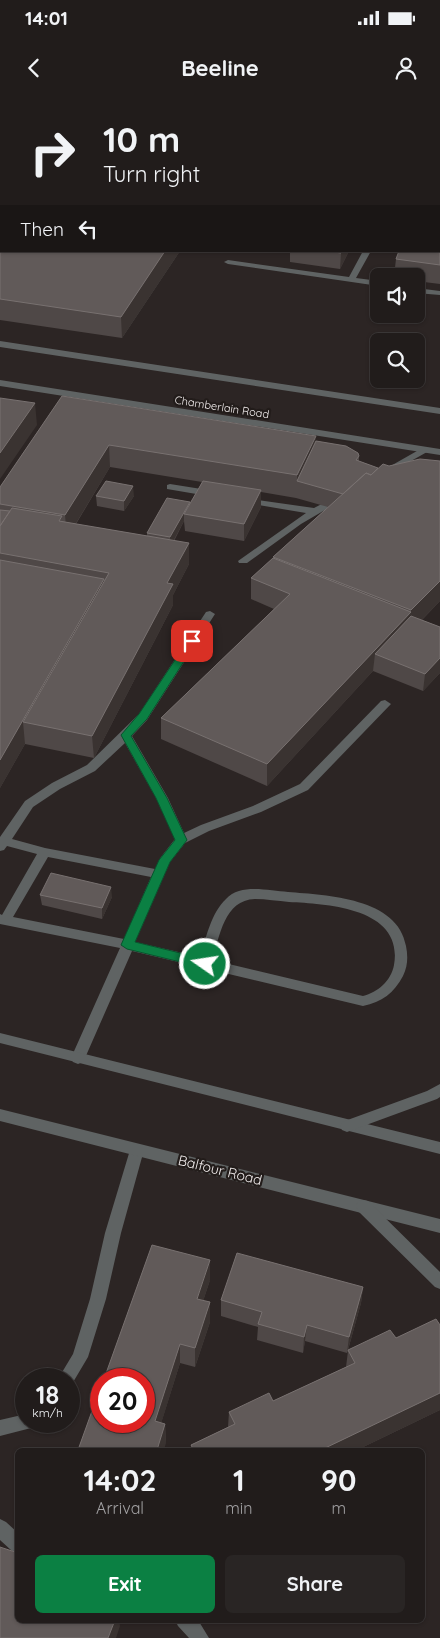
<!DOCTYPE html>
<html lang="en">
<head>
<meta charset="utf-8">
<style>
	:root { --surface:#211c1b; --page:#292524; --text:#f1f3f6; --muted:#a2a1a3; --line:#3e3a3a; --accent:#0b8043 }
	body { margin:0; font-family:Quicksand,sans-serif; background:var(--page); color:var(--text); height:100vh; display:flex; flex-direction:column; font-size:19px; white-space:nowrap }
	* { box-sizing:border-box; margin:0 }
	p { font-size:16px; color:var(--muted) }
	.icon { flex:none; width:28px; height:28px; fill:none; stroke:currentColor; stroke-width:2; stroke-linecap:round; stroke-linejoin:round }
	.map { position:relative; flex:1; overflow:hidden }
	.panel { position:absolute; left:15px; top:1348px; width:410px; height:175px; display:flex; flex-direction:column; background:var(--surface); border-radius:8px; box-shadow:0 1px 4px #0004,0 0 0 1px var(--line) }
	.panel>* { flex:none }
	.guide { position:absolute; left:0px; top:0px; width:440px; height:152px; box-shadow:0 1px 4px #0004,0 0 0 1px var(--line); background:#211c1b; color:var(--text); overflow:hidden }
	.buttons { position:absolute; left:370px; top:168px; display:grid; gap:10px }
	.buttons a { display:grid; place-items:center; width:55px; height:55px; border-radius:8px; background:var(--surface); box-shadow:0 1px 4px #0004,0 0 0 1px var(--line); font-size:25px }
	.speed { position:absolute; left:15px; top:1268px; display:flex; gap:10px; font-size:25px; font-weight:700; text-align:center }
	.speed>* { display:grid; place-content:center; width:65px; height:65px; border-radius:50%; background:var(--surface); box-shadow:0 1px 4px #0004,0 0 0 1px var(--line); line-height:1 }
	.speed small { font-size:12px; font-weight:400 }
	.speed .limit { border:8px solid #d22; background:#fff; color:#111 }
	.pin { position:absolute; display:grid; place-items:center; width:42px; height:42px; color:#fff; margin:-21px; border-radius:10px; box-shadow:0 2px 8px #0006 }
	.me { position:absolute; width:55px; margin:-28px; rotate:283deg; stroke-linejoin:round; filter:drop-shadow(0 0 4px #0008) }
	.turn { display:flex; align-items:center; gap:18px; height:105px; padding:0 20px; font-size:22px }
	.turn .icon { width:65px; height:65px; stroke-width:2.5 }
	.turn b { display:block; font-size:35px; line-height:42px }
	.then { display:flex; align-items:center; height:48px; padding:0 20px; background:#0003; gap:10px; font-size:19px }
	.eta { display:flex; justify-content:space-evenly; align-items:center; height:85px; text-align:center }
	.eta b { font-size:30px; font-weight:700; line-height:35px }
	.cta { display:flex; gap:10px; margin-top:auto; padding:10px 20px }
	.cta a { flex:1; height:58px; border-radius:8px; background:var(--accent); color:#fff; font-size:20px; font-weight:700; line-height:58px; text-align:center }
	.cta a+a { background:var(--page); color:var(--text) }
	.status { display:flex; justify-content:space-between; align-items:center; height:35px; padding:0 25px; background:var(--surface); direction:ltr }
	.status svg { height:14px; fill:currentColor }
	header { display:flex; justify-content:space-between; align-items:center; height:65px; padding:0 20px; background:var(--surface); font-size:22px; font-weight:700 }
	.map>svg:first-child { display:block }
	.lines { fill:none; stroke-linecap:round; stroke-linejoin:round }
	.service { fill:#5f6363; fill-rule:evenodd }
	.minor { fill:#5f6363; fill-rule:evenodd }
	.tertiary { fill:#5f6363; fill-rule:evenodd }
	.wall { fill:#4f4847; fill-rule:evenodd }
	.shaded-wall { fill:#3a3331 }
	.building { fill:#615a59; stroke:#787170 }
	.route { fill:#0b8043; stroke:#07532c }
	.labels { text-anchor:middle; stroke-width:4.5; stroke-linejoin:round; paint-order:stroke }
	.far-street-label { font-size:11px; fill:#f3eeee; stroke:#221c1a }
	.street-label { font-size:14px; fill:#f3eeee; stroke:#221c1a }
</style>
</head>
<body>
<div class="status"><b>14:01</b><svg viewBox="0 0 49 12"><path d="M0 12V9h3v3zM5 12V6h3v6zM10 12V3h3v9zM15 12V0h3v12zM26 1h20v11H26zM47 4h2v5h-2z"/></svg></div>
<header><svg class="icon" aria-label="back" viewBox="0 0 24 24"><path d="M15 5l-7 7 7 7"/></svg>Beeline<svg class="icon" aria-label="person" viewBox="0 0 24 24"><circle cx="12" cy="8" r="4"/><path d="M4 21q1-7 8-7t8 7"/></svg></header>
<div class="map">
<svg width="440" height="1538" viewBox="0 0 440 1538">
	<rect width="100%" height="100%" fill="#2c2524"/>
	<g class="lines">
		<path class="service" d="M439,115H440V119H439Z
			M363,151H371L356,178L379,181V186L228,164L224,162L228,160L349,177Z
			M416,188L440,191V195L416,193Z
			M424,347L427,348V352L388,374H382L380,372Z
			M170,384L214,391L219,394L214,397L167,389V385Z
			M339,395L342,396V400L301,424L247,463H239L238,461L306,413L246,403L243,402V398L314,408Z
			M210,511L215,514L147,620L132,636L168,698L184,733L201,725L253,706L300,684L381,601L385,600L391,604L308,690L261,712L209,731L185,743L170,762L135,842L200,857C206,838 211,813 226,799C241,783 269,791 288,792C327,795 398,798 406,846C408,856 408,866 403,876C394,893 382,902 363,906L132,851L85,958L83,962L78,964L73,962L71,958L120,848L0,824V814L2,815L37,754L7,746L4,750L0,751V737L25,701L52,683L87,665L139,614L206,512ZM125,643L156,698L175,739L161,757L155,769L45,748L12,739L33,707L60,689L95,671ZM48,757L151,777L124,839L13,817ZM255,799C266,799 278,801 289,802C328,804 404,808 394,865C391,881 378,892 363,896L212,860C220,836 224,800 255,799Z
			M137,1044L142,1046L144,1050L121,1133L106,1199L88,1257L72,1284L69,1286V1279H58L73,1254L90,1199L105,1133L130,1050L132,1046Z
			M26,1314V1321H37L35,1327L0,1336V1320Z
			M0,1419L6,1422L18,1433V1454L12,1451L0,1440Z
			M175,1520H198L209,1538H189L178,1526Z"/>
		<path class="minor" d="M0,933L440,1042V1054L0,943Z
			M0,1009L440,1119V1133L0,1021Z"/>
		<path class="tertiary" d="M0,241L440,308V314L0,247Z
			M0,280L440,349V355L0,286Z
			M440,984V997L437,999L347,1032L342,1030L340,1026L342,1022L427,991Z
			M363,1100L368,1101L440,1172V1189L435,1187L358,1111L356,1106L358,1101Z"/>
	</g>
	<path class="wall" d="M0,0H308V1H1V151H180L122,238L0,220Z
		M440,0V38H439V1Z
		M440,129V184L416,181V176H394L396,159Z
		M290,151H349L340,169L290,162Z
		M62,296L316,341L359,356V361L378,368L389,366L440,361V501L422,520L440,527V573L423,591L373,571L267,686L161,639V618L274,509L251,499V478L273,458V457L328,407L296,398L261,392V407L244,441L185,431L184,421L174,441L189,443V464L173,495V505L94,658L25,644L0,688V387ZM110,367L202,382L190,404L147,433V436L76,424Z
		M96,396H134L124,411L97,406Z
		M40,795L112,797L102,819L42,805Z
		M210,1180L203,1201L210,1202V1222L195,1267L180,1263L161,1323L165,1324L166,1343L144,1279Z
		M363,1187L361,1203L348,1250L396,1238L440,1225V1310L357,1350H191V1345L228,1327L229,1312L273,1301L346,1267L348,1251L347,1253L305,1241L303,1253L257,1240L258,1227L221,1216V1200Z"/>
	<path class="shaded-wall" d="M297,0H308V1H296Z
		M165,151H180L122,238L121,217Z
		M342,151H349L340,169L341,153Z
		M35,303L37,325L0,379V353Z
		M316,336L315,358L297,381V375Z
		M109,345L110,367L67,438L65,415Z
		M133,386L134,396L124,411V401Z
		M261,390V407L244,441V424Z
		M190,402V412L184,414V421L170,447V437Z
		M189,443V464L173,495V505L94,658L92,636L167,483Z
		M104,479L106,502L23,622L25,644L0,688V660Z
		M440,481V501L409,533L375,554L373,571L267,686V664L411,512V510Z
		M440,558V573L423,591L425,574Z
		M111,787L112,797L102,819V808Z
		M210,1160V1180L197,1219V1199Z
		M363,1187L361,1203L347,1253L349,1237Z
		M210,1202V1222L195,1267V1248Z
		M307,1225L305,1241L303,1253L304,1237Z
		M180,1244V1263L156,1340L155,1321Z
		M440,1293V1310L357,1350H321Z
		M165,1324L166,1343L164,1350H157Z
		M115,1520H119L120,1526L116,1538H108Z"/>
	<path class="building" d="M0,0H179L190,1H1V56H0Z
		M278,0H297L296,1Z
		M331,0H440V19H439V1H330Z
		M0,71L1,72V151H165L121,217L0,199Z
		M439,129H440V165L396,159L399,151H439Z
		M327,151H342L341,153Z
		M62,296L316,336L297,375L109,345L65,415L0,404V387Z
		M0,298L35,303L0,353Z
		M316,341L346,346L358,353L359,356L356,360L378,368L371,375L366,373L343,394L297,381Z
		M420,359L440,361V481L411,510L273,457L366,373L371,375L383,364L389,366Z
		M106,381L133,386L124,401L96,396Z
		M203,381L261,390L244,424L184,414Z
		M167,398L190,402L170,437L147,433Z
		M12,408L62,416L59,421L189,443L167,483L173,484L92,636L23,622L109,473L0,453V426Z
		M0,410L10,411L0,426Z
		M273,458L411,512L267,664L161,618L290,494L251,478Z
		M0,460L104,479L0,660Z
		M411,516L440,527V558L425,574L375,554Z
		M51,773L111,787L102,808L40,795Z
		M152,1145L210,1160L197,1199L210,1202L195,1248L180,1244L155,1321L165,1324L157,1350H78L101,1286V1321H144V1279H104Z
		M237,1153L363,1187L349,1237L307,1225L304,1237L258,1224L262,1212L221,1200Z
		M436,1219L440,1225V1293L321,1350H194L191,1345L235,1324L229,1312L269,1293L273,1301L355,1263L348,1250L390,1230L396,1238Z
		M0,1447L18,1453V1520H115L108,1538H0Z"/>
	<path class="route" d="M192,538L197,541L147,619L131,636L167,698L187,740L170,762L135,842L209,860L211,864L209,867L205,868L127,849L121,845L159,760L175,740L156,698L121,635L139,614L189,539Z"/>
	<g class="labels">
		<g class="far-street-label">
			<text transform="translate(222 307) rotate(9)" y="4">Chamberlain Road</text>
		</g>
		<g class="street-label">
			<text transform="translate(220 1070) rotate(14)" y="5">Balfour Road</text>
		</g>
	</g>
</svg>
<div class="buttons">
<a><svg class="icon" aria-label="sound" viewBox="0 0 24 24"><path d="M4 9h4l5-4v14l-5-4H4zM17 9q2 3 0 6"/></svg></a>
<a><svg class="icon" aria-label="search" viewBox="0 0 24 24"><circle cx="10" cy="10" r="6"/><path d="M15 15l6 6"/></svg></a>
</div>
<div class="speed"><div>18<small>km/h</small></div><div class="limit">20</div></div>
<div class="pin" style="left:192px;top:541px;background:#d93025"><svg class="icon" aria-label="arrive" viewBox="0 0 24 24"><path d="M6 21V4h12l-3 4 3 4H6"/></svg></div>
<svg class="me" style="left:205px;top:864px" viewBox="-20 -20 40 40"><circle r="17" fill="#0b8043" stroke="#fff" stroke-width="3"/><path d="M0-11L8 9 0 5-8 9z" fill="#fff"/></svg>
<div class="guide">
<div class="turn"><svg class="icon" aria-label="right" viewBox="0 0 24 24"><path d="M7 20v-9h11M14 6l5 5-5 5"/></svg><div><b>10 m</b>Turn right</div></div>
<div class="then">Then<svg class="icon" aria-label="left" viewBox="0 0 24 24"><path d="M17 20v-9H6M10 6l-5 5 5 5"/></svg></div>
</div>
<section class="panel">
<div class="eta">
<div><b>14:02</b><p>Arrival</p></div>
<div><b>1</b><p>min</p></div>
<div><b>90</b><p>m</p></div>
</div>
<div class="cta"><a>Exit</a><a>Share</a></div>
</section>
</div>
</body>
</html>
